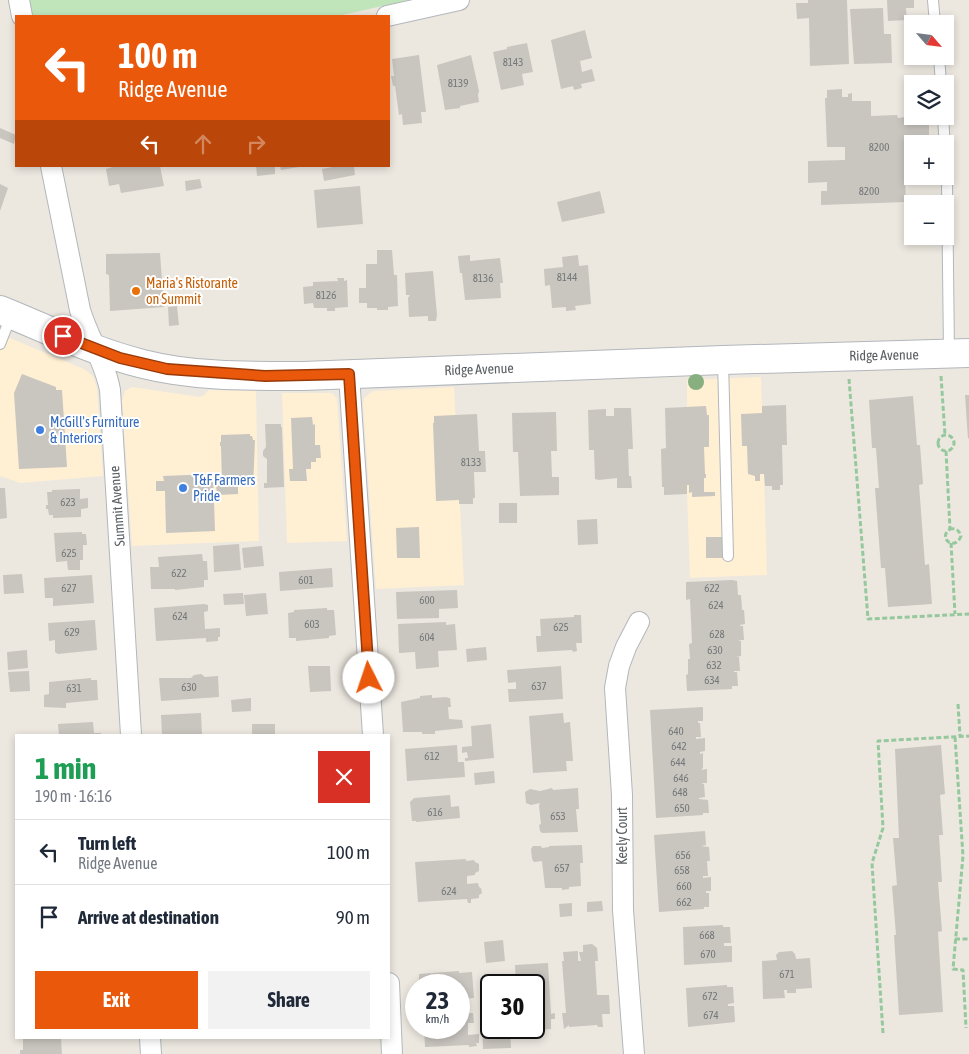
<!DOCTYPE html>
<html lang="en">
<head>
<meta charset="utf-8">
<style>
	:root { --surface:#fff; --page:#f2f2f3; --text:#1f2937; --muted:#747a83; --line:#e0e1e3; --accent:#ea580c }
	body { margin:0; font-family:"Asap Condensed",sans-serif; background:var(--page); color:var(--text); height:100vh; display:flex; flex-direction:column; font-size:19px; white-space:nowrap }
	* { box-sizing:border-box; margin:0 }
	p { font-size:16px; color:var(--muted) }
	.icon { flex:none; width:28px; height:28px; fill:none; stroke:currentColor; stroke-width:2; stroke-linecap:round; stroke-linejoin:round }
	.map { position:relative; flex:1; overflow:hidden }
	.details { position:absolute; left:15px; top:734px; width:375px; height:305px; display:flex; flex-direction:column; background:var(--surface); border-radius:0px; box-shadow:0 2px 8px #0003 }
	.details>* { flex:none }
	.guide { position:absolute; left:15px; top:15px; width:375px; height:152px; border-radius:0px; box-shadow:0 2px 8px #0003; background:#ea580c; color:#fff; overflow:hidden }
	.needle { width:32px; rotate:118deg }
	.controls { position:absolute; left:904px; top:15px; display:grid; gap:10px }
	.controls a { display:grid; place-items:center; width:50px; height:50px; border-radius:0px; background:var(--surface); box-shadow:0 2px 8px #0003; font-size:25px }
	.speed { position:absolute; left:405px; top:974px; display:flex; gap:10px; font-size:25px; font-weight:700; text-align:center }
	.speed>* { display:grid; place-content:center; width:65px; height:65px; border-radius:50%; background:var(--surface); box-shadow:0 2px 8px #0003; line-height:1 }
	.speed small { font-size:12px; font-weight:400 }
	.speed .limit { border:2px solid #111; border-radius:8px; background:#fff; color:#111 }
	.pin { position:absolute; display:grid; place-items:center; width:42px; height:42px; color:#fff; margin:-21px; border:2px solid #fff; border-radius:50%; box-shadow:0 1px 5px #0007 }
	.me { position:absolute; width:55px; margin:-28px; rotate:356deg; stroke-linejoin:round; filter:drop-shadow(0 0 4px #0008) }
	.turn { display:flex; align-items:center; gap:18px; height:105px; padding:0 20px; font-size:22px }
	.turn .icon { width:65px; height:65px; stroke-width:2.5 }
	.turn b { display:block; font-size:35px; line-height:42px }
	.lanes { display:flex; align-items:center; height:48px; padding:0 20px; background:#0003; justify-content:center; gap:25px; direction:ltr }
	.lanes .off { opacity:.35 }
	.round { display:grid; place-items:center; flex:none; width:52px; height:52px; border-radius:0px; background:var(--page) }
	.head { display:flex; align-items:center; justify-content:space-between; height:85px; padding:0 20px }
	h1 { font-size:30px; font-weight:700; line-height:38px; color:#1e9e55 }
	.cta { display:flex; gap:10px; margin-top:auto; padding:10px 20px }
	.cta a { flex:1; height:58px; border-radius:0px; background:var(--accent); color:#fff; font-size:20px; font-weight:700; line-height:58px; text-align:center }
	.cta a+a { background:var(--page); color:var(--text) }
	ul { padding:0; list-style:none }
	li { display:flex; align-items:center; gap:15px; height:65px; padding:0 20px; border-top:1px solid var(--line) }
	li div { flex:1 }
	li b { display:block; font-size:19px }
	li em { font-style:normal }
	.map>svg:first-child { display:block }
	.commercial { fill:#ffefd3 }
	.park { fill:#c0e5bb }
	.building { fill:#c9c5bf }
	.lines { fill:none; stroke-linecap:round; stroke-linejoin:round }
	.service-casing { stroke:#b3b7bb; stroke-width:12 }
	.minor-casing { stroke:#b3b7bb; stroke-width:22 }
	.secondary-casing { stroke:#b2b7bb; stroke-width:30 }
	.path { stroke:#96c89e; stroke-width:3; stroke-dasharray:5 2.5; stroke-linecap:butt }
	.service { stroke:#fff; stroke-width:10 }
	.minor { stroke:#fff; stroke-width:20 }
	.secondary { stroke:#fff; stroke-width:28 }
	.tree { fill:#88af80 }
	.route-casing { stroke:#983908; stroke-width:12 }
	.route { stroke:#ea580c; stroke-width:9 }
	.food-dot { fill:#e8710a; stroke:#fff; stroke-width:2 }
	.shop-dot { fill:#3f7fe0; stroke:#fff; stroke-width:2 }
	.labels { text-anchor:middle; stroke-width:4; stroke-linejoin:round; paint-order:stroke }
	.number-label { font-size:11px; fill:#757879 }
	.food-label { font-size:14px; fill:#c56008; stroke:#fff; text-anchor:start }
	.street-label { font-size:14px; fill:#595e62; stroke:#fff }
	.shop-label { font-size:14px; fill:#366cbe; stroke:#fff; text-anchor:start }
</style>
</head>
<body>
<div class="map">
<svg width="969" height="1054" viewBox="0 0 969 1054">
	<rect width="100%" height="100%" fill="#ece8e0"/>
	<path class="commercial" d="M0,334L84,369L93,376L97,388L103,476L20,483L0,476Z
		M761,377L767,575L690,578L687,494V380Z
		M132,387L200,397L203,396L209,390L256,391L259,541L132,546L122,400L125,391Z
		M454,387L464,585L376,589L363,405L364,398L373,391Z
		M282,393H329L333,394L337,399L347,541L287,543Z"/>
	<path class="park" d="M29,0H409L338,16H32Z"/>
	<path class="building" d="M808,0H847L849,64L810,66L809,18L797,19L796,3H808Z
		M887,0H914V8H906L907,20L888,21Z
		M883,8L884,34H891L892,63L854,64L850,9Z
		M585,30L592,58L580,61L582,72L592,69L595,81L581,84L582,88L574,90L573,86L561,89L551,40Z
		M527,43L533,72L522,74L524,85L501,90L493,52L507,49V47Z
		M419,55L426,112H421L422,123L403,125L402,114L399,115L395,86H393L391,76H394L392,59Z
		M471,55L479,91L478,95L479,102L460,106V108L445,110L437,65Z
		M842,89V97H848V94L852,93V101H871V116L897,115L898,118L905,117L906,124H911V121H917V124L929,123V144H912V176L905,177L906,202L821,205V191H827V182L808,183V161L845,160V147H827L825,98H827V90Z
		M0,128L16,135L14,144L0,138Z
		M116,166H160L164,186L121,193L119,184L109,186L106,169Z
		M256,166H275V174L257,176Z
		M280,166H299V167L281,170Z
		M338,166H354L355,175L324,181L322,169Z
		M200,179L202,188L186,191L185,181Z
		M0,184L8,188L0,211Z
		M360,186L363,224L317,228L314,190Z
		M600,191L605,213L562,222L557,202Z
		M377,250H392L394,275H397L398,306L388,307V310H377V308H367V303H359V288H366V264H377Z
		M160,253L164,307L110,311L109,275L106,274V254Z
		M470,255V261L500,258L503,283H500L501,298L465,300L462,273H460L458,256Z
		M578,255L579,266L588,265L591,304L575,306L576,310L566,311V307L552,308L550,285L545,286L544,269L563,267L562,257Z
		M433,271L437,315L436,321H428V316L409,317L408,298L410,295H406L405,273Z
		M337,278H344V281L347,280L348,307L335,308V311H327V308H314L313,303L304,304L303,287L313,286V282L338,281Z
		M177,306L179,325L169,326L168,307Z
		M22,374L56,387V390H62L67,467L19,469L14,393Z
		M965,395H969V438L968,439Z
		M913,396L917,445H920L923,484L919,485L925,565L929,564L932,604L888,607L885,568H881L875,488H879L876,448H872L869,400Z
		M786,405L787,445H782L783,485H780V490H772V486H765L764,474H760V481H755V476L748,474L747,446H742L741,414L762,413V406Z
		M706,406L707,415H709V447H704L705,474H706V478H704V492H715V496L692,497V492L689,493V485H687V494L664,495V487H662L661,449L666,448L665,408Z
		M614,408H631L633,449H628L629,476H631L632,488H617V478L599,480L595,479L594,450H589L588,410L606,409V416H614Z
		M556,412L557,451H551L552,477H559V495L520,496L518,452H513L512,413Z
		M477,414L479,451H485L486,472H474L475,498H473V504H459V500L436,501L433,423H434V416Z
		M312,417L313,425L315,424V445H320L321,458H316V462H311V469H306L307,481H290L289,469H293L291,418Z
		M265,424H281V427H282L284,487L264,488V483H267V459L263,456V451L266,447Z
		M250,434V436H252L253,440H255L253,487H249V484H238V494L217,495L216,484H222L221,446H220V442H221V435Z
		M213,474L215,531L166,533L165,491H156V481H164L163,476Z
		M0,488H5L7,518L0,519Z
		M80,489V499L88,498V508L81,509V517L53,518V515H49L48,509H46V505H48L47,492H52V490Z
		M499,503H517V523H499Z
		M597,519L598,544L578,545L577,520Z
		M419,527L420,558H397L396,528Z
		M82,532V534H86L87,545H83V560H80V570H68L67,561L56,562L54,533Z
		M706,537H725V558H706Z
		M239,544L241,570L214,572L213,546Z
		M262,546L264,566L244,568L242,548Z
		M202,554L203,561H207L208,580H204V587L175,590V589H151L150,567H159L158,557Z
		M332,568L333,587L280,591L279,572Z
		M22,574L24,593L4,594L3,575Z
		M92,575L94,603L53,606V598H45L44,578Z
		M732,580L737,581L738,595H741L742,610H744L745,624L740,625V626H743L744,640H738L741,641V656L736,657H739L740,671H734V672H737L738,686H732V689L687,691L686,675L688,674V659H690L689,644L692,643L690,599L686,600V582Z
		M457,590L458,608L439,609V618L397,619L396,592Z
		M243,593L244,604L224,605L223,594Z
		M266,593L268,614L246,616L244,595Z
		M204,604L208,605V611L204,612L205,629L220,628V637H218V641L206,642V638L156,641L154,608Z
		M327,608V610H334L336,635L329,636V638L296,641V638H289L288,613L294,612V610Z
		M574,615H581L582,643H576L577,651L573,652L572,650L537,652L536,636H541L540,619L574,617Z
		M95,620L97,650L58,654L55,652V640L49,641L48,623Z
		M446,622V625L455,624L457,650L438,651L439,667L416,669L415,652L399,653L398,624Z
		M486,647L487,660L467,662L466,649Z
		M27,650L28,668L8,670L7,652Z
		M308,666H330L331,691L310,692Z
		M561,666L563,699L509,702L508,689H516V682L508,683L507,670Z
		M29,671L30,691L10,692L8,672Z
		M201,674L205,677L218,676L219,697L161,701L159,678H191L194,675Z
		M91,678V680H97L98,700L66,703V708L44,707V695L49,694V682Z
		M432,695V698L448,697L447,698H450L451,707H448L449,719L462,720L463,728L435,731V734H422V732H403L401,702L420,698V696Z
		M251,698V711L232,712L231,700Z
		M703,707V721H698V723H700L701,737H696V739L705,738V751L700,752V754L703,753V768L701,770L707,769V783H701L704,784L705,797L699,798V799L708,800L709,813H703V815L656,818L650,710Z
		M201,713L202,735H162L161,715Z
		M563,713L564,723L570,722L573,761H566L567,771L533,773L529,716Z
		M93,722L94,733H101V735H59L58,724Z
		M252,724H275V735H252Z
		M491,724L494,758L465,761V758H468L467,752L462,753V747L472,746L471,726Z
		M457,745L458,762H464L465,777L407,781L405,749Z
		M941,745L945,794L940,795L943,835H939L942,882H938L942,931L938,932L943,1012L899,1015L894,935H896L892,886L897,885L893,838H899L895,749Z
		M494,771L495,783L475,785L474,773Z
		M552,788L553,790L578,788L579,809H576L578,832L542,833L540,831L539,825L541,824L539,806L540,803L531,805L526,803L525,792L530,789L540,791Z
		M450,795L451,807L459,806L460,818L416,822V821H412L410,802L414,798Z
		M705,831L706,845L701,846L709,847L710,861H707L708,876H703V878L711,877V891H706V893H709V907H704V909L659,912L654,835Z
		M582,845L583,863H580L581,886L569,887V889L562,890V888H545L542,861L534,862L532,859L531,849L533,846H541L542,848L549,847V846Z
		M466,859V861L474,860L475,862L479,864V871L475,873V875L467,876V884L478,883L479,887L481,888L482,893L479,895V898L471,899V903H468L467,899L418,902L415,862Z
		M602,901L603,911L587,912V902Z
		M572,903V916L560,917L559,904Z
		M723,925V927H730L731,943H724V946H732V962L684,965L683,927Z
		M503,940L505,961L486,963L484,942Z
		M592,944L597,948L598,961H595L597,995H609L610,1014H602L603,1027H598L597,1025L569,1027V1025L564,1029L562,1013H566L562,961H564L563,952L578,951V961H581L579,952H583V945Z
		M792,951L795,954L796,959L810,958L812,988L796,989V993H787V990H784L785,998L763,999L762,961L777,960L776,955L779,952Z
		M548,963L551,1014L555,1013V1019H551V1029L523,1031V1028H534V985H516L515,965Z
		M459,971V973L472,972L474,998L460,999L461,1001H459V985H419V974Z
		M727,985V987H733L734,1003L728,1004V1006H734L735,1022L688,1027L686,988Z
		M459,1011H468V1013H473L474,1023H468V1035L479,1034V1043H476L477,1046L469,1047V1045L425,1047L424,1028H459Z
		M482,1026L510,1028L511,1048L483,1049Z
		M23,1038H61L62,1054H20V1050H23Z"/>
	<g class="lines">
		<defs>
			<path id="service" d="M933,0L935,24
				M939,56L941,84
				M943,116L947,180L949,353
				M0,344L11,316
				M723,361L728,556"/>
			<path id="minor" d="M19,0L22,16
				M387,16L459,0
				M51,166L80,310C88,337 105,362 110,390L131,735
				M349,375L373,735
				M389,983L392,1054
				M150,1038L151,1054
				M634,1054L623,910L622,795L615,688L619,666L626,647L639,622"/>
			<path id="secondary" d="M0,310C47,329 94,352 143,364C194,377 250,376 303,376L723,360L969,353"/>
		</defs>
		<use href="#service" class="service-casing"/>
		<use href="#minor" class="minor-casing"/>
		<use href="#secondary" class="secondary-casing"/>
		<path class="path" d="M941,376L945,435
			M849,379L868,619L969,614
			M938 443a8 8 0 1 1 16 0a8 8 0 1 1-16 0Z
			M946,451L950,529C937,538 955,552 961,536C959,530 956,528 950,529
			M951,543L955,614
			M958,704L960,736
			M955,737L963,856L953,969L963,970L966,1028
			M955,939H969
			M883,1033L872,863L883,828L878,741L969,736"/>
		<use href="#service" class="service"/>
		<use href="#minor" class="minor"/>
		<use href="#secondary" class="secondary"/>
	</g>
	<circle class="tree" cx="696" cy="382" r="8"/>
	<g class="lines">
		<defs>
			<path id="route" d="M63,336L120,358L167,369L265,376L349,374L369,678"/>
		</defs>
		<use href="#route" class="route-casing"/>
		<use href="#route" class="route"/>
	</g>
	<circle class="food-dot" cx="136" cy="291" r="5"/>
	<g class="shop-dot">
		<circle cx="40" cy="430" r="5"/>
		<circle cx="183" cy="488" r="5"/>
	</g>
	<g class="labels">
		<g class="number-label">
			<text x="513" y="66">8143</text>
			<text x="458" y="87">8139</text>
			<text x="879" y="151">8200</text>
			<text x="869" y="195">8200</text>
			<text x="567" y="281">8144</text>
			<text x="483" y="282">8136</text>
			<text x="326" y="299">8126</text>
			<text x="471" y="466">8133</text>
			<text x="68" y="506">623</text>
			<text x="69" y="557">625</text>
			<text x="179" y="577">622</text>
			<text x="306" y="584">601</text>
			<text x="69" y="592">627</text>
			<text x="712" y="592">622</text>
			<text x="427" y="604">600</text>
			<text x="716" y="609">624</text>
			<text x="180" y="620">624</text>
			<text x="312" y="628">603</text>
			<text x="561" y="631">625</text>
			<text x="72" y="636">629</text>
			<text x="717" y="638">628</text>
			<text x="427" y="641">604</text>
			<text x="715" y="654">630</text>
			<text x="714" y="669">632</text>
			<text x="712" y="684">634</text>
			<text x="539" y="690">637</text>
			<text x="189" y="691">630</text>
			<text x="74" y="692">631</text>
			<text x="676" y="735">640</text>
			<text x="679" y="750">642</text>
			<text x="432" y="760">612</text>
			<text x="678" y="766">644</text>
			<text x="681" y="782">646</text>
			<text x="680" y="796">648</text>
			<text x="682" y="812">650</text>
			<text x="435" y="816">616</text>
			<text x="558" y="820">653</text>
			<text x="683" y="859">656</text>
			<text x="562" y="872">657</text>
			<text x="682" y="874">658</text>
			<text x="684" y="890">660</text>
			<text x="449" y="895">624</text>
			<text x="684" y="906">662</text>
			<text x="707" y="939">668</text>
			<text x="708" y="958">670</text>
			<text x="787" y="978">671</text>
			<text x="710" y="1000">672</text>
			<text x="711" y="1019">674</text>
		</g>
		<g class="food-label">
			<text x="146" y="288">Maria's Ristorante<tspan x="146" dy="16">on Summit</tspan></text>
		</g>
		<g class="street-label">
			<text transform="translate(884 355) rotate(-1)" y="5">Ridge Avenue</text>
			<text transform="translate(479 369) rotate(-2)" y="5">Ridge Avenue</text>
			<text transform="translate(117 506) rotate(-94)" y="5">Summit Avenue</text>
			<text transform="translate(622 836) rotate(-90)" y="5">Keely Court</text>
		</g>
		<g class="shop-label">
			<text x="50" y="427">McGill's Furniture<tspan x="50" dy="16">&amp; Interiors</tspan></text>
			<text x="193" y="485">T&amp;F Farmers<tspan x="193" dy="16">Pride</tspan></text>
		</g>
	</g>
</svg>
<div class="controls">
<a><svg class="needle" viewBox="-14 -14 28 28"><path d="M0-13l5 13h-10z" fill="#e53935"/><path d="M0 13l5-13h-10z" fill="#747a83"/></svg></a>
<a><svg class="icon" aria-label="layers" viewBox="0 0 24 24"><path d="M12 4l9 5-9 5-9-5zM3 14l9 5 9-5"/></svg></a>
<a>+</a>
<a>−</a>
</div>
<div class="speed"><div>23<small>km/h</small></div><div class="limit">30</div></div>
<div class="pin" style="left:63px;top:336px;background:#d93025"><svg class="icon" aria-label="arrive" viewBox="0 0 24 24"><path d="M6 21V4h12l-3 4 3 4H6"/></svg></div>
<svg class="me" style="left:369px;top:678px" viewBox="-20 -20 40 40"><circle r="19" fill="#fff"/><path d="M0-13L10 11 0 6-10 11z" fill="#ea580c"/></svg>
<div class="guide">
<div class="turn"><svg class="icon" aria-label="left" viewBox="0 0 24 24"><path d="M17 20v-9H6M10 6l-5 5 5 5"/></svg><div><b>100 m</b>Ridge Avenue</div></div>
<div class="lanes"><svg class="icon" aria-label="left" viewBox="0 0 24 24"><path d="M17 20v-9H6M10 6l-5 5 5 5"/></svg><svg class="icon off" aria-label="ahead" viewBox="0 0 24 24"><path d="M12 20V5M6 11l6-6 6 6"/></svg><svg class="icon off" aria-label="right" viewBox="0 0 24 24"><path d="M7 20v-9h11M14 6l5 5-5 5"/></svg></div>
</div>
<section class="details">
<div class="head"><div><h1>1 min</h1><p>190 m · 16:16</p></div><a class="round" style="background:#d93025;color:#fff"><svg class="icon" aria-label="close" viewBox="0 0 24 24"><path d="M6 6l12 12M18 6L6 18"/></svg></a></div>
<ul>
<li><svg class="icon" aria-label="left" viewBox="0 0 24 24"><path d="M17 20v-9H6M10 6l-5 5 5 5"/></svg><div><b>Turn left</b><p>Ridge Avenue</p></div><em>100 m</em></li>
<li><svg class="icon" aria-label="arrive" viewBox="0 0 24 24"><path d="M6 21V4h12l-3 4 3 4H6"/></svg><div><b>Arrive at destination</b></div><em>90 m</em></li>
</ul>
<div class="cta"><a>Exit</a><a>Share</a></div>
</section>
</div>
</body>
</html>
